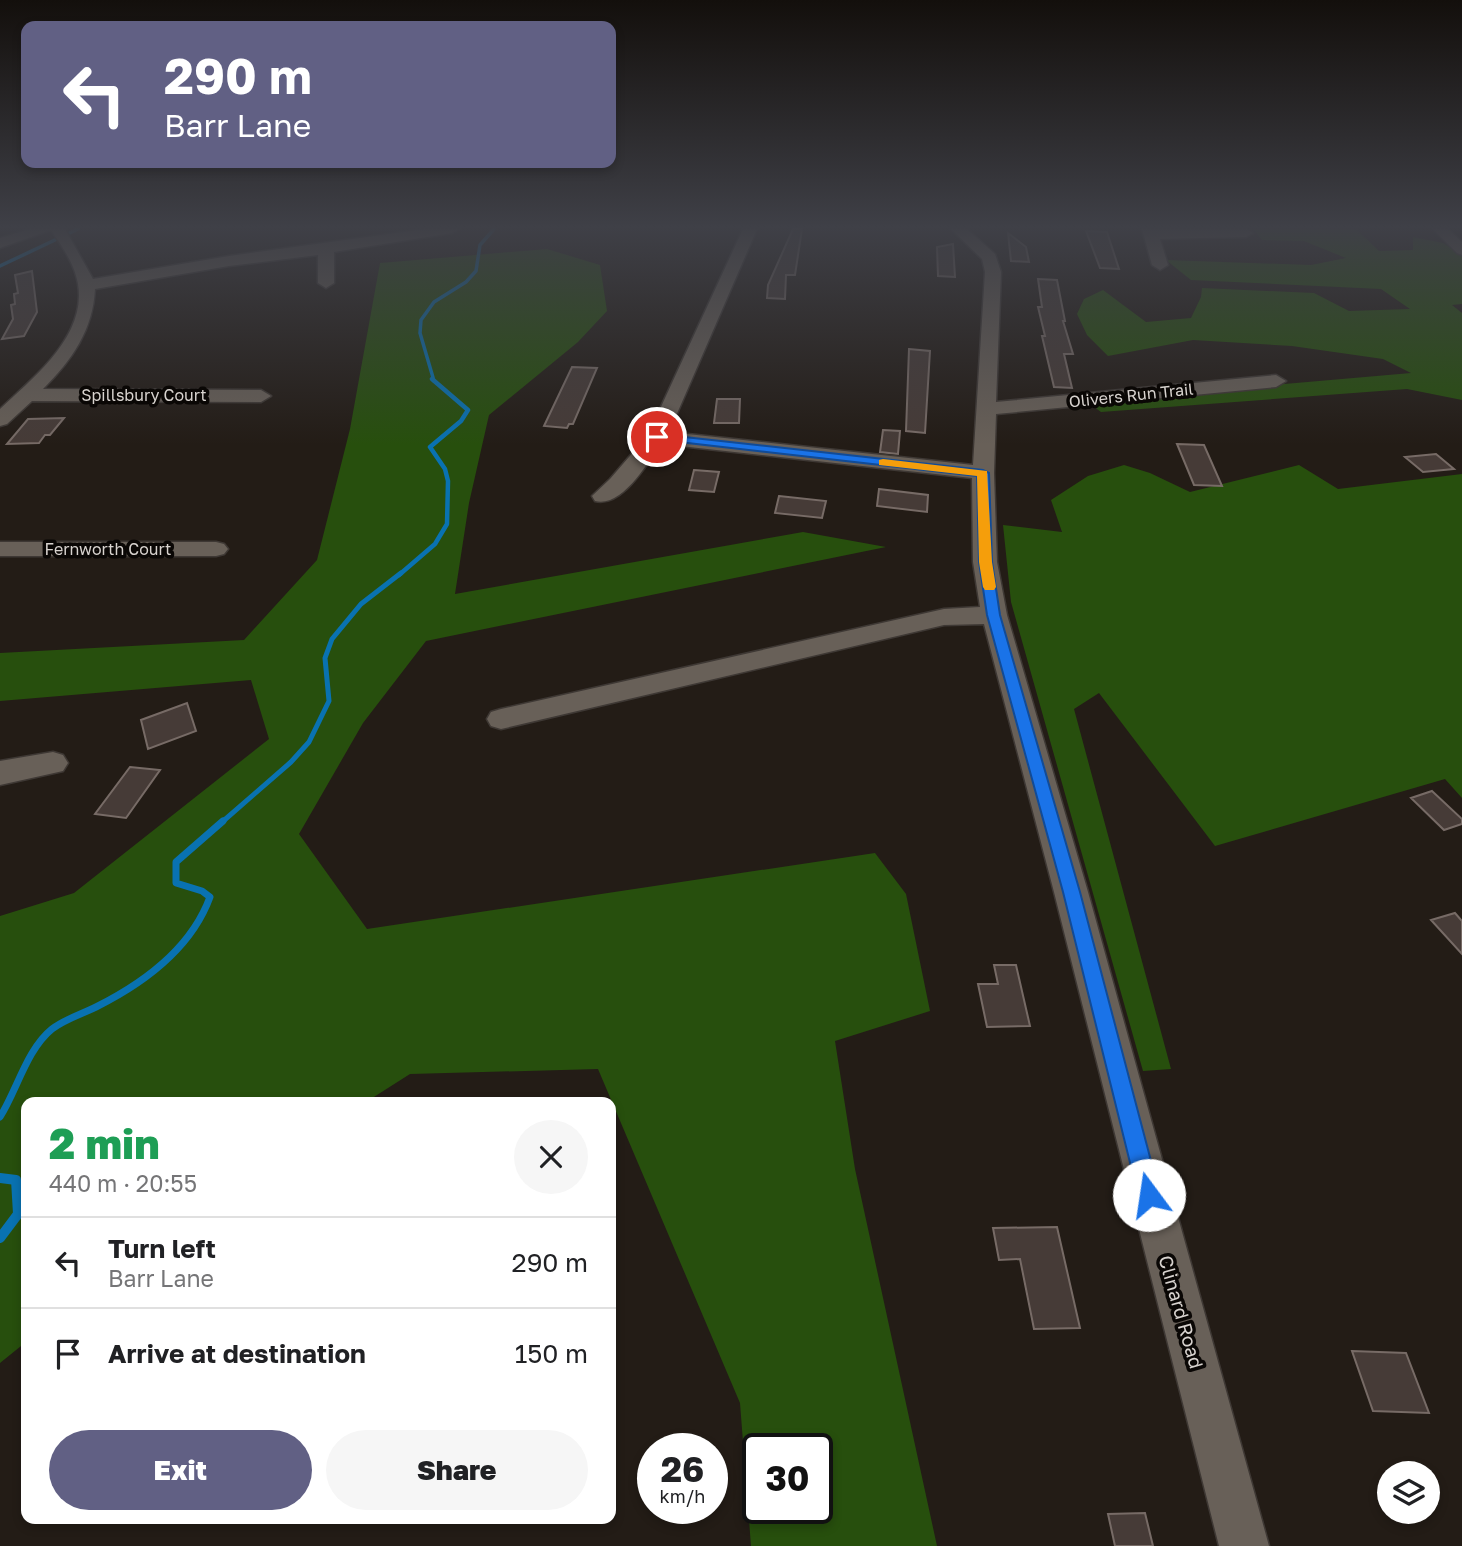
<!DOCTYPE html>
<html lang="en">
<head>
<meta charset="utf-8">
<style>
	:root { --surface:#fff; --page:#f6f6f6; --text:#202124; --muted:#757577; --line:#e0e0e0; --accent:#616084 }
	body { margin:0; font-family:"Golos Text",sans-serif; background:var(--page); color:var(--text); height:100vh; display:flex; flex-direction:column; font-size:26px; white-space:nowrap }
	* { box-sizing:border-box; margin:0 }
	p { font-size:23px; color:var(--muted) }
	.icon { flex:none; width:38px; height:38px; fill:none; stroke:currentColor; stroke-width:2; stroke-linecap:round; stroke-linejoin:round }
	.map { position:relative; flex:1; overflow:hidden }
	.sheet { position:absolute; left:21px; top:1097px; width:595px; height:427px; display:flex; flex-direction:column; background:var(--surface); border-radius:14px; box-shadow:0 4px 10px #0003 }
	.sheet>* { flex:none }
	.top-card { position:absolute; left:21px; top:21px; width:595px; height:147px; border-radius:14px; box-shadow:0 4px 10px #0003; background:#616084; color:#fff; overflow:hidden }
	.fabs { position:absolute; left:1377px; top:1461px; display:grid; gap:14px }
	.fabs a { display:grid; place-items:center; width:63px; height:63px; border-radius:50%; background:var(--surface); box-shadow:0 4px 10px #0003; font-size:35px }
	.speed { position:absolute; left:637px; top:1433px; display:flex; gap:14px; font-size:35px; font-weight:700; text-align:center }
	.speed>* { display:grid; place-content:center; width:91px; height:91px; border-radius:50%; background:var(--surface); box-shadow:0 4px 10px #0003; line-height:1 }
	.speed small { font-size:18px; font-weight:400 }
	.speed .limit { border:4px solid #111; border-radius:10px; background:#fff; color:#111 }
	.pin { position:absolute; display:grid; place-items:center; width:60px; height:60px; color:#fff; margin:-30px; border:4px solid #fff; border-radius:50%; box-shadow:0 2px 7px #0007 }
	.me { position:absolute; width:77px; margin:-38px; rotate:346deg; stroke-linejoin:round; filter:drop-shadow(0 0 5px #0008) }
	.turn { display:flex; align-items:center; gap:24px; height:147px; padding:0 28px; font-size:32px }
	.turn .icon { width:91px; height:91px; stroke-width:2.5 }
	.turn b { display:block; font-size:49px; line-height:60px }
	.round { display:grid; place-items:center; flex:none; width:74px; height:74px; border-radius:37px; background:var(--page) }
	.overview { display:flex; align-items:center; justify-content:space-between; height:119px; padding:0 28px }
	h1 { font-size:42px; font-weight:800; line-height:52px; color:#1e9e55 }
	.button { display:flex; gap:14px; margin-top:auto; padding:14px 28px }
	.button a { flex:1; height:80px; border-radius:42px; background:var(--accent); color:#fff; font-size:28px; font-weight:800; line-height:80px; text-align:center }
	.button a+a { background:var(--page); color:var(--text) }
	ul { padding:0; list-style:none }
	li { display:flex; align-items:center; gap:21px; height:91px; padding:0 28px; border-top:2px solid var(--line) }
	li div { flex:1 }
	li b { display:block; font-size:26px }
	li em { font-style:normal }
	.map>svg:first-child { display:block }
	.forest { fill:#274f0d; fill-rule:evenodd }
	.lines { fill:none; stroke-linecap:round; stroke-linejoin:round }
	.stream-far4 { stroke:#0972b1; stroke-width:3.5 }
	.stream-far3 { stroke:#0972b1; stroke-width:4.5 }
	.stream-far2 { stroke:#0972b1; stroke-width:5 }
	.stream-far1 { stroke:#0972b1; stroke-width:7 }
	.stream { stroke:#0972b1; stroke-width:10 }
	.building { fill:#463b37; stroke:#776b66; stroke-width:2 }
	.minor-casing { stroke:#3e3834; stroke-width:3 }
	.minor { fill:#686058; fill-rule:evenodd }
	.route { fill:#1a73e8; stroke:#114b97; stroke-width:2 }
	.slow { fill:#f59e0b }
	.labels { text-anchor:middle; stroke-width:7; stroke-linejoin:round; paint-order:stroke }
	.far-street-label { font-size:16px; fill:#d8d3cf; stroke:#0a0705 }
	.street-label { font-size:19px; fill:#d8d3cf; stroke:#0a0705 }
</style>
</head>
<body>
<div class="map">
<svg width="1462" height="1546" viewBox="0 0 1462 1546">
	<rect width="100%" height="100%" fill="#231c16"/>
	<path class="forest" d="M1253,229H1356L1379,251L1413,250V237L1443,243L1462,255V304L1452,305L1462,313V400L1407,389L1101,412L1086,401L1411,373L1383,359L1292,346L1193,340L1108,356L1087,335L1077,314L1084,299L1103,290L1146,322L1191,318L1201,297L1202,288L1314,293L1349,311L1410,309L1381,289L1191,280L1166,260L1311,265L1346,258L1304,241L1262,240Z
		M547,249L600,265L607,311L578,342L489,415L469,503L455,594L803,532L886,547L426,641L363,723L299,834L367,929L875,853L906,894L930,1011L835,1041L855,1169L937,1546H751L740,1403L598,1069L410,1074L366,1102H26V1342L0,1363V916L74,893L269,739L251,680L0,701V653L244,640L317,560L350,429L380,263ZM817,1449V1508H758V1449Z
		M1124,465L1150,473L1190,492L1299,465L1338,489L1462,474V798L1445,779L1215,846L1099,693L1074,709L1171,1069L1143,1071L1011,602L1003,525L1062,532L1051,500L1088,476Z"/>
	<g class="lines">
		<path class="stream-far4" d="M0,266L78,229
			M434,381L420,333L421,320L434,302L466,282L476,271L480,245L494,229"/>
		<path class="stream-far3" d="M399,575L435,544L447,524L448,481L445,469L430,447L461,421L468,410L432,379"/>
		<path class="stream-far2" d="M221,823L291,762L309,742L329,701L325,658L332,639L361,604L401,573"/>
		<path class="stream-far1" d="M0,1117C17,1090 27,1049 52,1029C65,1019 82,1014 96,1007C144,983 191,949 210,897L202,891L176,883V862L223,821"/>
		<path class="stream" d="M0,1178L16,1180L18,1214L0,1238"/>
	</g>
	<path class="building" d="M793,229H802L795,275H786L785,299L767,298L768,285Z
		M1086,231L1107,232L1119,269L1100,268Z
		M1008,233L1026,247L1029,262L1011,261Z
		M953,244L955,277L938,276L937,247Z
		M32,271L37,312L24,336L2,339L13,319L11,305L15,304L14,294L18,293L15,275Z
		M1038,279L1057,280L1065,321H1063L1073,354H1064L1072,388L1054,387L1042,336H1045L1038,307H1042Z
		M909,349L930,351L925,433L906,431Z
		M572,367L597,368L573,424H569L567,428L544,426Z
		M717,399H740L739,423H714Z
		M64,418L50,435H45L39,443L7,444L28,419Z
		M883,430L900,431L898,454L880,452Z
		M1177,444L1204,445L1222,486L1194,485Z
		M1436,454L1454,469L1423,472L1405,457Z
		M694,470L719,472L714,492L689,490Z
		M879,489L928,495L927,512L877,506Z
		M779,496L826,501L822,518L775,513Z
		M187,703L196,731L148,749L141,720Z
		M130,767L160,770L126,818L95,814Z
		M1432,791L1462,819V824L1444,830L1411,798Z
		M1455,913L1462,921V954L1431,920Z
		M994,965H1016L1030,1026L987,1027L978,984H998Z
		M1057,1227L1080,1328L1034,1329L1020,1259L999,1260L993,1228Z
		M1352,1351L1406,1353L1429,1413L1373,1411Z
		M1145,1513L1153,1546H1115L1108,1514Z"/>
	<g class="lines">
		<defs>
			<path id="minor" d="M30,229H65L93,279L229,256L425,229H459L452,233L334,252V283L326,288L318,283V255L229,266L95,289C93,330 72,360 43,389L261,390L271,396L261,402L32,401L7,424L0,426V409C33,378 87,336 78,284C75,265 62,246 51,230L0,248V238Z
				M743,229H757L669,432L973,465L985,272L982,259L951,229H967L995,254L1001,272L996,402L1276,375L1286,381L1276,387L996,414L994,473L997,562L1007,615L1088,892L1269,1546H1219L1054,892L984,624L944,625L501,729L491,726L487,719L491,712L501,709L944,609L980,607L973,562L972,478L662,444C647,462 623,508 595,501L592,496L610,479L648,435Z
				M1142,229H1247L1253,233L1246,237L1160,239L1168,265L1160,270L1152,265Z
				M1433,229H1448L1462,242V255L1457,253Z
				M0,542H216L224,544L228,549L224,554L216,556H0Z
				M53,752L63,755L68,763L63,771L0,785V761Z"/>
		</defs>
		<use href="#minor" class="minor-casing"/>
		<use href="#minor" class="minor"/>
	</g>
	<linearGradient id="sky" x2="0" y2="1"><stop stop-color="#130f0c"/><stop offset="0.51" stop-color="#3f4047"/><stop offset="1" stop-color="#3f4047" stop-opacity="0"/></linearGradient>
	<rect width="1462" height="445" fill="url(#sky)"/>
	<path class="route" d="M657,434L983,470L989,473L992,562L1000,615L1080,892L1160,1195L1157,1203L1149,1206L1141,1203L1138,1195L1063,892L987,615L979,562L977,476L653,439V435Z"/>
	<path class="slow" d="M883,459L987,471L992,562L996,587L994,590H985L983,587L979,562L977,476L879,465V460Z"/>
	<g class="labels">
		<g class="far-street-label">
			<text x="144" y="401">Spillsbury Court</text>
			<text transform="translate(1131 395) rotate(-6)" y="6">Olivers Run Trail</text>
			<text x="108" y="555">Fernworth Court</text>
		</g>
		<g class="street-label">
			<text transform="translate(1181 1312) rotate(74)" y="7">Clinard Road</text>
		</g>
	</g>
</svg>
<div class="fabs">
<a><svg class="icon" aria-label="layers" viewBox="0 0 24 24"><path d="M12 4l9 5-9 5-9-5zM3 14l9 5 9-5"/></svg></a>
</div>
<div class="speed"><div>26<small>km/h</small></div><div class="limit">30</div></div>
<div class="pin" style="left:657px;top:437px;background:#d93025"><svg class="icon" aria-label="arrive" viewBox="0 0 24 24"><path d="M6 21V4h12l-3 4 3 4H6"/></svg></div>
<svg class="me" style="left:1149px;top:1195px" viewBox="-20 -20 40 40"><circle r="19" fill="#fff"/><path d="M0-13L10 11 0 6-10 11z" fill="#1a73e8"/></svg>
<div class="top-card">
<div class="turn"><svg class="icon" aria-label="left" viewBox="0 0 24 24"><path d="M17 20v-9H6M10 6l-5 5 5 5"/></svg><div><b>290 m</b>Barr Lane</div></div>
</div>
<section class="sheet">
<div class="overview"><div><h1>2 min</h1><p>440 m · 20:55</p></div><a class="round"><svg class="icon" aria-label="close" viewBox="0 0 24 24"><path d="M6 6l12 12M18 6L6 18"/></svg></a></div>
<ul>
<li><svg class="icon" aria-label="left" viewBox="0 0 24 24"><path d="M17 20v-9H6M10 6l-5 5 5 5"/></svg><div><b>Turn left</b><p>Barr Lane</p></div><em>290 m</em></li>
<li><svg class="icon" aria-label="arrive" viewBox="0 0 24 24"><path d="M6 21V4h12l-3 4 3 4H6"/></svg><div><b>Arrive at destination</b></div><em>150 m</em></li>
</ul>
<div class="button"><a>Exit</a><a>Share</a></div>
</section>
</div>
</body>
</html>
